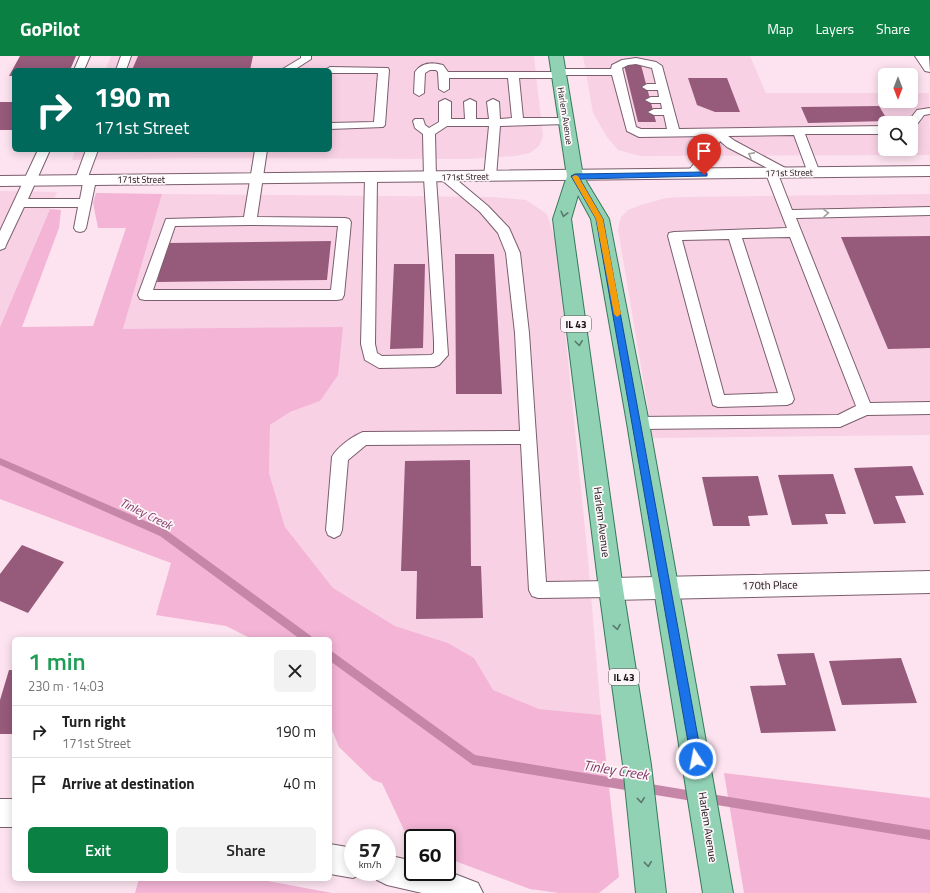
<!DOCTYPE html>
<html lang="en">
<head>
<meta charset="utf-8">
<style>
	:root { --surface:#fff; --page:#f2f2f2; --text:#222; --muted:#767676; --line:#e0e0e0; --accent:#0b8043 }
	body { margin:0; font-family:"Titillium Web",sans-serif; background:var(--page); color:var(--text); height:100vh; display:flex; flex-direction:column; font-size:15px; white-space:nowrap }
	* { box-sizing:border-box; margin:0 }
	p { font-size:13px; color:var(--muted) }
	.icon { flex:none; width:22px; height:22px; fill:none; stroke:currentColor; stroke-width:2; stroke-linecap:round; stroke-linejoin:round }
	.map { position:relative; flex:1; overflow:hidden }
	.sheet { position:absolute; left:12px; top:581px; width:320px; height:244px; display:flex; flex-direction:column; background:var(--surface); border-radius:6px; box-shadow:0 2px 10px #0003 }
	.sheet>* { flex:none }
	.guide { position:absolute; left:12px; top:12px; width:320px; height:84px; border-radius:6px; box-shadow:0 2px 10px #0003; background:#00695c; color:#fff; overflow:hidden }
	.needle { width:26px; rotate:180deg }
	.buttons { position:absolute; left:878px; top:12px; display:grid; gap:8px }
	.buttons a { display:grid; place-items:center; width:40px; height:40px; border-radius:6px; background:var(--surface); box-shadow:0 2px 10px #0003; font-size:20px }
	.speed { position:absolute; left:344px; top:773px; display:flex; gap:8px; font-size:20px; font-weight:700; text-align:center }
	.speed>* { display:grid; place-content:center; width:52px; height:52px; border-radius:50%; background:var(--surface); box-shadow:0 2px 10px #0003; line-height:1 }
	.speed small { font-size:10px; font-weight:400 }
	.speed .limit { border:2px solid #111; border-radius:6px; background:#fff; color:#111 }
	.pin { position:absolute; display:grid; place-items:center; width:34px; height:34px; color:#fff; margin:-41px -17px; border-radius:50% 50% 50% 0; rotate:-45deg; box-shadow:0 0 4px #0007 }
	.pin .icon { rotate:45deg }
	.me { position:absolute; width:44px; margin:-22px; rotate:349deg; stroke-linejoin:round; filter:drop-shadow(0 0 3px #0008) }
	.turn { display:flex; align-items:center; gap:14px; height:84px; padding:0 16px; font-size:18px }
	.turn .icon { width:52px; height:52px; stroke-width:2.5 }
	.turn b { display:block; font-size:28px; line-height:34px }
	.round { display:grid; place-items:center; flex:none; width:42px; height:42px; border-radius:6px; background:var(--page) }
	.summary { display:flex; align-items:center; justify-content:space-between; height:68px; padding:0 16px }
	h1 { font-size:24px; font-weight:600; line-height:30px; color:#1e9e55 }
	.cta { display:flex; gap:8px; margin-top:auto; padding:8px 16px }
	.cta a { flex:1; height:46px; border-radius:6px; background:var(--accent); color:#fff; font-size:16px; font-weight:600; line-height:46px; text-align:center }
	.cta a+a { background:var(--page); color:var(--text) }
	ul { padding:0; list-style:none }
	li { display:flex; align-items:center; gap:12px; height:52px; padding:0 16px; border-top:1px solid var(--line) }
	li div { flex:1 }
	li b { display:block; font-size:15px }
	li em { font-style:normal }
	header { display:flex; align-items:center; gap:24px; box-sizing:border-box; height:56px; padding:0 20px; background:var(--accent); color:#fff }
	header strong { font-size:19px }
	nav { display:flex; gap:22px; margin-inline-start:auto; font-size:14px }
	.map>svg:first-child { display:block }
	.built { fill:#f8d1e5; fill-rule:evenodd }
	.green { fill:#f3b4d5 }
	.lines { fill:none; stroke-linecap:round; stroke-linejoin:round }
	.stream { fill:#c586a7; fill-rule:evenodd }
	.building { fill:#965a7b }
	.service-casing { stroke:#7a5e6c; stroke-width:2 }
	.minor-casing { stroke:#7a5e6c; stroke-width:2 }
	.tertiary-casing { stroke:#7a5e6c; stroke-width:2 }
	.primary-casing { stroke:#367a5b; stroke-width:2 }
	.service { fill:#fff; fill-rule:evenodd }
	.minor { fill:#fff; fill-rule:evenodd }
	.tertiary { fill:#fff; fill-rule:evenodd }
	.primary { fill:#91d2b5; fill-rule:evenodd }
	.oneway { stroke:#a29ea0 }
	.oneway2 { stroke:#5a796c }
	.route { fill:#1a73e8; stroke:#114b97 }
	.slow { fill:#f59e0b }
	.labels { text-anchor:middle; stroke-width:3.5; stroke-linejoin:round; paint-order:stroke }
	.far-street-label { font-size:9px; fill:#170d12; stroke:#fcf6f9 }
	.shield { fill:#fcf6f9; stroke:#5c5357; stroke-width:1 }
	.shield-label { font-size:10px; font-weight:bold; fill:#170d12 }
	.street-label { font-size:11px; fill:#170d12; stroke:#fcf6f9 }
	.water-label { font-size:12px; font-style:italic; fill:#843764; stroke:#fcf6f9 }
	.near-water-label { font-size:14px; font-style:italic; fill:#843764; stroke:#fcf6f9 }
</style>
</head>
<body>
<header>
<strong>GoPilot</strong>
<nav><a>Map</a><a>Layers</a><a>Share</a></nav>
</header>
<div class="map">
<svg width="930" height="837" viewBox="0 0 930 837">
	<rect width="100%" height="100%" fill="#fce3ef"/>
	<path class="built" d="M111,0H534L543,80L539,90L530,97L515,100L467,103L197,102L72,104L75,94H330V14H105Z
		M583,0H750L766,37H885V45H911V37H929L930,99L640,100L618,94L607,81L593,57ZM885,67H911V93H885Z
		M0,135L57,136L0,271Z
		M162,138L493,141L526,144L547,158L556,186L588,503L601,659L539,653L492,634L474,602L448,587L395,570L333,532L285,471L269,417L270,369L290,356L320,345L123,273Z
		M930,138V379L653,382L618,173L621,161L628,154L644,148L666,142L684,141Z"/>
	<path class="green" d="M96,137L162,138L123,273L343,271L338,319L320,345L290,356L270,369L269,417L285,471L333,532L395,570L448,587L474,602L493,634L539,653L601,659L619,821L599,837H559L530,833L447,802V782H413V789H411L382,727L373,724L339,691L330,669V583H252L226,570L156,559L171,507L0,443V271L50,153L61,154L59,172L22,271L93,270L126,172H98L93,147Z
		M724,717L930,742V837H744Z
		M139,823H257L332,837H135Z"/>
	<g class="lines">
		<path class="stream" d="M0,402L166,474L311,580L313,583H300L160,480L0,409Z
			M330,594L475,699L930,774V784L473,709L330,605Z"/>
	</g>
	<path class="building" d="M20,0H76L70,14H14V20H9Z
		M138,0H253L250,14H132Z
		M624,9H641L656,66H638Z
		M688,22H727L740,56H715L697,49Z
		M0,46H14V74H0Z
		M879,50L888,65L808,67L801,51Z
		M930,180V292L888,293L841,181Z
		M331,185L327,224L157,226L167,187Z
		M455,198H494L502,338H456Z
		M394,208H425L423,292L390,293Z
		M470,404L471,510H481L483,562L416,563L417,515H401L405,405Z
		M912,410L924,439L895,440L906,467L874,468L854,412Z
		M833,418L846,458H825L828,468L792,469L778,419Z
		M758,420L768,459L748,460L750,470H713L702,421Z
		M22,489L64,506L28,557L0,545V518Z
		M814,597L836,675L761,677L750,630L786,629L777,598Z
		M901,602L917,647L842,649L829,605Z
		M9,614H14V678H0V644Z"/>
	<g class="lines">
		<defs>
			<path id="service" d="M80,0H90L84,14H74Z
				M121,0H131L126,14H116Z
				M301,0H311V3L294,14H281L301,2Z
				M636,2L656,6L662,10L679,73L885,70V78H805L820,117L818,120H810L808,117L794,79L728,80L735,85L789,114L791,117L789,120L785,121L778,118L792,154L930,151V159L796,162L870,347L930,346V358L867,359L840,371L638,373L633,371L630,367L633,363L638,361L838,359L856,350L790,181L742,182L794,343L792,347L787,349L718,351L713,349L668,180L669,177L674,176L787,172L766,118L771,114L727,91L720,85L711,102L695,122H687L685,119L705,94L710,80L639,81L627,75L612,19H564L559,22H519L523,62H566L570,63L572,65L570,67L566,68L500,70L496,121L494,124H486L484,121L489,70H447L435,78L436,122L448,299L439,309L434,311L379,312L365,304L361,288L365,122L367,119H375L377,122L375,288L377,297L382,300L431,299L434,297V285L424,122L423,78L415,72L413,65L415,63H423L425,69L429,72L439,66V46L445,43L451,46V63H465L464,46L470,43L476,46V63H489L487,46L493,43L499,46L500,63L512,62L508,22H449V33L444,36L439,33L438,16L436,14H430L425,17L424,37L419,40L414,37L415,16C421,7 432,6 443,9L448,16H553L558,13H611L612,9L622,4ZM636,8L652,12L656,28H647L642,31L647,34H658L659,41H651L645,44L651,47H661L662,53H654L648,56L654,59H664L667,73H641L636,71L622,12L628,9ZM729,183L778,337L724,339L682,184Z
				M330,11L388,12L389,14L385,69L383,71L330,73V67L374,66L378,17H330V14H325Z
				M930,52V58L924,59L915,71L911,72V67H907L917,54Z
				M38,94H50L28,143H80L83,127H77L75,124L86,94H98L88,121H94L96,124L86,172L84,175L80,176L76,175L74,172L78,151H24L6,189L5,192L0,194V175Z
				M255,94H267L257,161L345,162L349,163L351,166L344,239L342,243L337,244H145L140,243L138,239L166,163L244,161ZM250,169L338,170L331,234H153L175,170Z
				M447,118L451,119L488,150L509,172L520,197L529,277L546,526L611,525L617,527L620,533L617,539L611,541L538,542L532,540L529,534L521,388L366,389L348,404L342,474L340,479L334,482L328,479L326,474L332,401C337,391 353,380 363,376L520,375L515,277L506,197L498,177L480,156L443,125L441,122L443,119Z"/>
			<path id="minor" d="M915,0H929L930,16L925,15Z
				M930,515V537L611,544L602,541L599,533L602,525L611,522Z
				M0,743H14V771H0Z
				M330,788L353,792V816H364L363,817L353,822L330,818Z
				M387,799L413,805V816L447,815L478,827L483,837H422L387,829L377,824L373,816H387Z"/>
			<path id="tertiary" d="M930,110V120L0,130V120Z"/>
			<path id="primary" d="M549,0H563L583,120L609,163L649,367L733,837H703L627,367L591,163L578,139L571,163L623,533L651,709L666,837H636L623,709L599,533L553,163L567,120Z"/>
		</defs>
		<use href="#service" class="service-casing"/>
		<use href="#minor" class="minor-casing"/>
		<use href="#tertiary" class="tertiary-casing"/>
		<use href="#primary" class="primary-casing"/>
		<use href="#service" class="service"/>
		<use href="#minor" class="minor"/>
		<use href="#tertiary" class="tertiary"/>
		<use href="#primary" class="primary"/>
	</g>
	<defs><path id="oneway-chevron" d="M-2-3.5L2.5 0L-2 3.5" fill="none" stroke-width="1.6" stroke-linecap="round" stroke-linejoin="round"/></defs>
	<g class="oneway">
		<use href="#oneway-chevron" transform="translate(751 99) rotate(-152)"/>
		<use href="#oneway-chevron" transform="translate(826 157) rotate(-1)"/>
	</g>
	<g class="oneway2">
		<use href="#oneway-chevron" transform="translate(564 158) rotate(104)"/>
		<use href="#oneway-chevron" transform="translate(579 287) rotate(83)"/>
		<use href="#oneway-chevron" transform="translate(617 571) rotate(81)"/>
		<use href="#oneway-chevron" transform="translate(641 744) rotate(84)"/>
		<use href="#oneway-chevron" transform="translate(648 808) rotate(84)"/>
	</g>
	<path class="route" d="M704,116L707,117V120L580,123L603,163L702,703L700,707L696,709L692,707L691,703L596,163L571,120L575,118Z"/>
	<path class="slow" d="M575,119L578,120L603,163L621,258L617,261L614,258L596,163L572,121Z"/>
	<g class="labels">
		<g class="far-street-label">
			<text transform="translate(565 60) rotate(81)" y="3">Harlem Avenue</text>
			<text transform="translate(789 117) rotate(-1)" y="3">171st Street</text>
			<text transform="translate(465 121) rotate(-1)" y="3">171st Street</text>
			<text x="141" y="127">171st Street</text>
		</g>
		<g class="shield">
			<rect x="561" y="260" width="30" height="16" rx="3"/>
			<rect x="609" y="613" width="30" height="16" rx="3"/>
		</g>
		<g class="shield-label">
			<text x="576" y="272">IL 43</text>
			<text x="624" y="625">IL 43</text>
		</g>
		<g class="street-label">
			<text transform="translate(602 466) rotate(83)" y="4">Harlem Avenue</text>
			<text transform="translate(770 529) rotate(-1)" y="4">170th Place</text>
			<text transform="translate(708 771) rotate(81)" y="4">Harlem Avenue</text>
		</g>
		<g class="water-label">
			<text transform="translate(146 458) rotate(26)" y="4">Tinley Creek</text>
		</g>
		<g class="near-water-label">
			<text transform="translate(616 714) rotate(9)" y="5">Tinley Creek</text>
		</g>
	</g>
</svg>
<div class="buttons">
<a><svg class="needle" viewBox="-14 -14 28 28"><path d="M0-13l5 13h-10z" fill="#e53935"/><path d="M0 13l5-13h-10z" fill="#767676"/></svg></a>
<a><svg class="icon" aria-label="search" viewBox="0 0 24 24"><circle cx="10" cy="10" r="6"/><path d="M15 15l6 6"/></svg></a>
</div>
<div class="speed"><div>57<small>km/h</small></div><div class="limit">60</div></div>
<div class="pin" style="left:704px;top:119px;background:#d93025"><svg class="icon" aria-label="arrive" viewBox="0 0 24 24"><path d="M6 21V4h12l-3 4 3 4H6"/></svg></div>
<svg class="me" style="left:696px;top:703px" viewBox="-20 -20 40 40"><circle r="17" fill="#1a73e8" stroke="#fff" stroke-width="3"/><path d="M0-11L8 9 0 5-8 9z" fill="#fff"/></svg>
<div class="guide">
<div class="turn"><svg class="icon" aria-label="right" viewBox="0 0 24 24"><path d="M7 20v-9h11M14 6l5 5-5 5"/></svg><div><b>190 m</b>171st Street</div></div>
</div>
<section class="sheet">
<div class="summary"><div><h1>1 min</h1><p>230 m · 14:03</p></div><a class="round"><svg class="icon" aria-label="close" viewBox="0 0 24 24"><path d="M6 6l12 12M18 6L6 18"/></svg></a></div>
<ul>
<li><svg class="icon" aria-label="right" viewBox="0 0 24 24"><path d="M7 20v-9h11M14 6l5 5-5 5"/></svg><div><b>Turn right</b><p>171st Street</p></div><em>190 m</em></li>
<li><svg class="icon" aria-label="arrive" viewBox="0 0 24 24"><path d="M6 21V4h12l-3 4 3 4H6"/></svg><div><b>Arrive at destination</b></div><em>40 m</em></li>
</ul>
<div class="cta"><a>Exit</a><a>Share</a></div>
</section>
</div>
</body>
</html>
